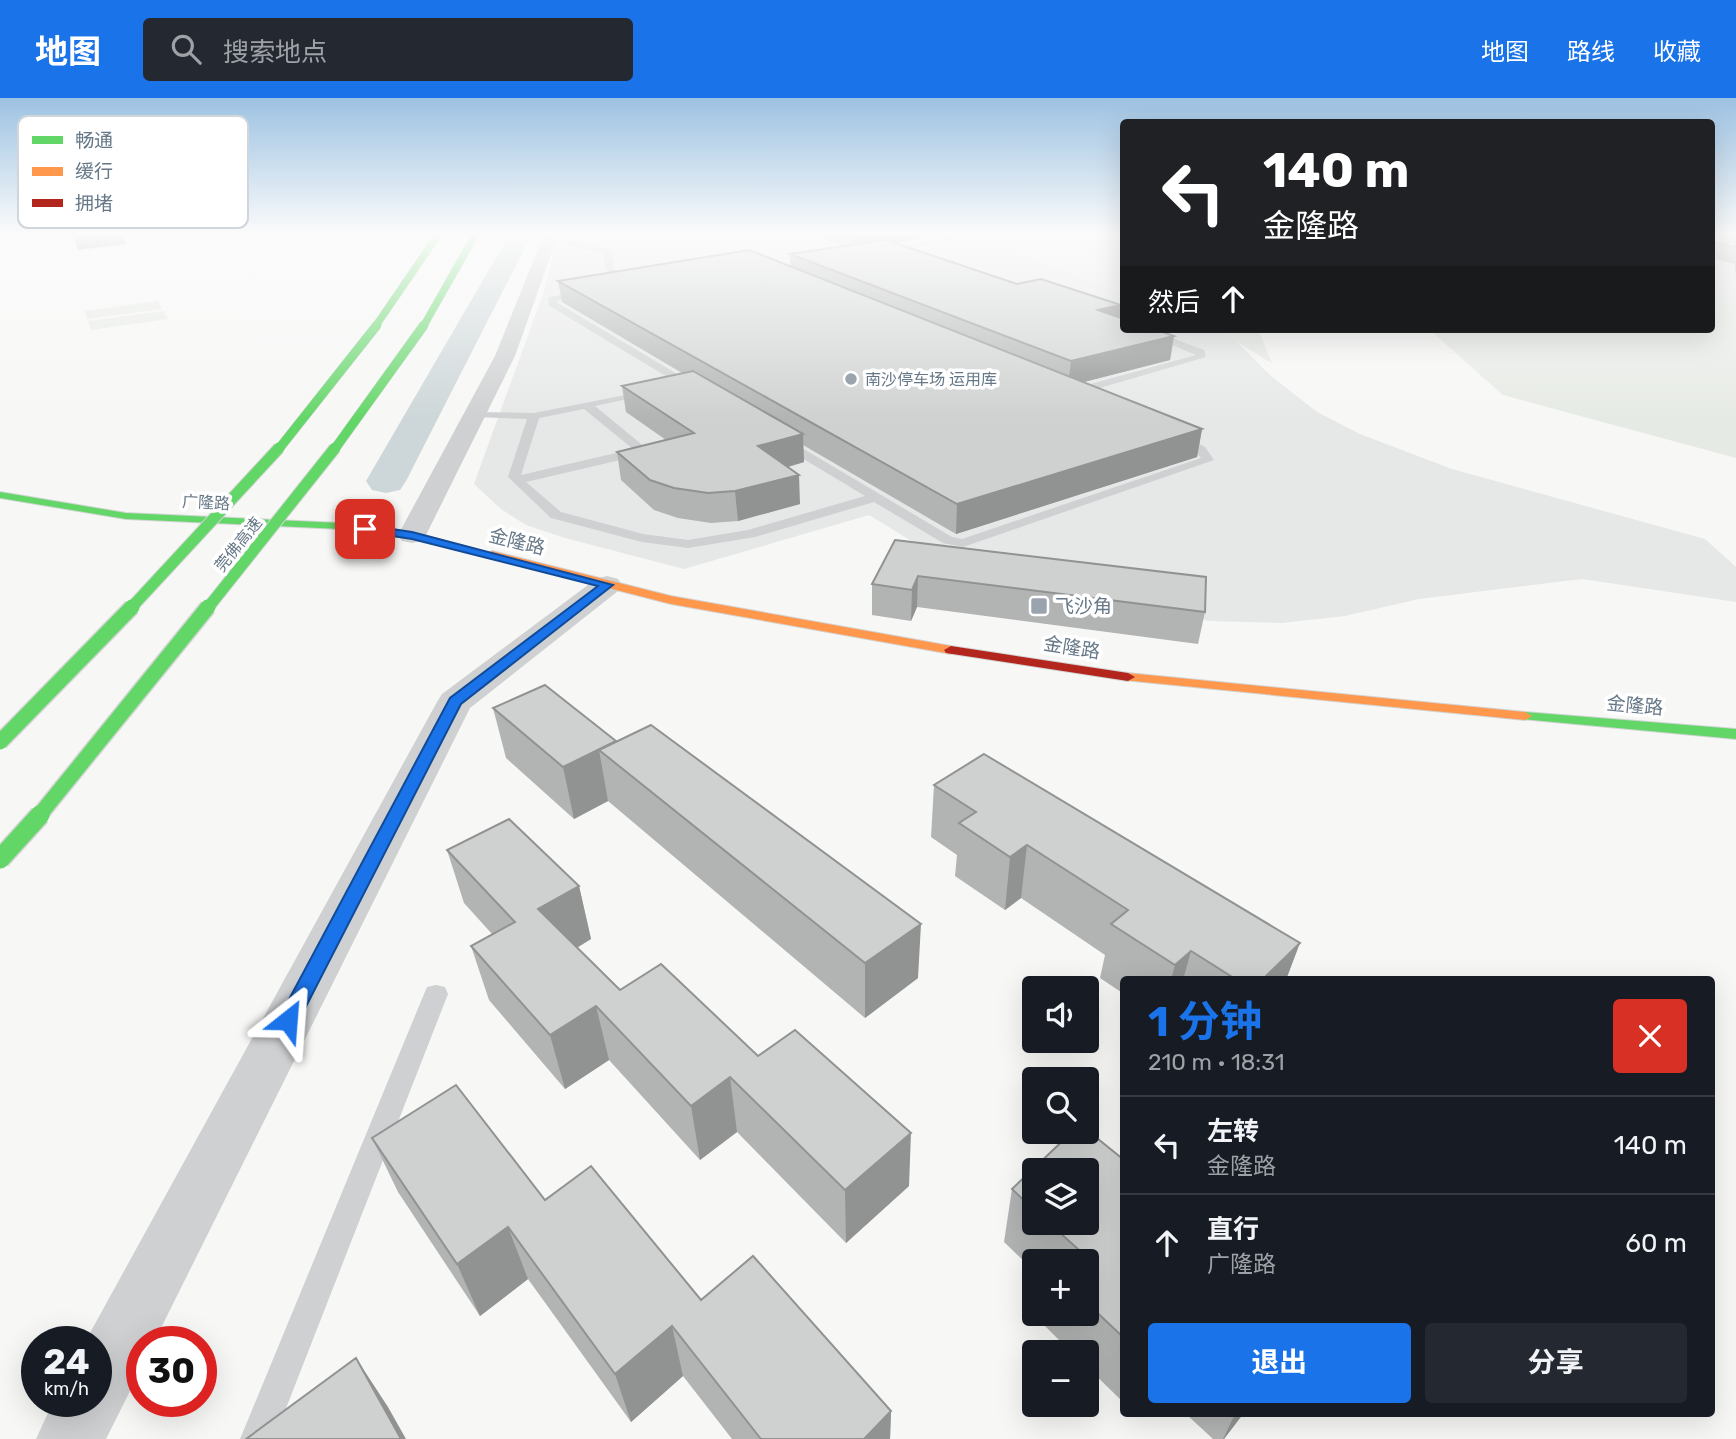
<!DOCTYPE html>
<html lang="zh">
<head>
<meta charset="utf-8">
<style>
	:root { --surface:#171b24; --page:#242831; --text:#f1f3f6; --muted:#9ea1a6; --line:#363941; --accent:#1a73e8 }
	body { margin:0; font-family:Rubik,"Noto Sans SC",sans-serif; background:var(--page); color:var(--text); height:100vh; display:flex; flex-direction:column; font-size:26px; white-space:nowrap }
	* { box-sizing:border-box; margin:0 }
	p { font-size:23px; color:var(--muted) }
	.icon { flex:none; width:38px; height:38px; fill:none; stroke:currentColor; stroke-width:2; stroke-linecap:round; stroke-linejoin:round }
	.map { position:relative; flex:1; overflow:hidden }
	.side { position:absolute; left:1120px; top:878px; width:595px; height:441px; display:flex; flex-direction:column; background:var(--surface); border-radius:7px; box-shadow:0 7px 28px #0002 }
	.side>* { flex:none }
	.guide { position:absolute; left:1120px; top:21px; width:595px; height:214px; border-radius:7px; box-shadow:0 7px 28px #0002; background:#202124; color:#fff; overflow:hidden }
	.fabs { position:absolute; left:1022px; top:878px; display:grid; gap:14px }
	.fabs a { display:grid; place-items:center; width:77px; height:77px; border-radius:7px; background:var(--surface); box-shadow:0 7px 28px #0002; font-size:35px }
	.speed { position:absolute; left:21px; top:1228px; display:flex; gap:14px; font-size:35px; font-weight:700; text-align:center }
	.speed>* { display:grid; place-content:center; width:91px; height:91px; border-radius:50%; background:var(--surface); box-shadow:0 7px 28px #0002; line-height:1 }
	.speed small { font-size:18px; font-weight:400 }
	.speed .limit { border:10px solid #d22; background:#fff; color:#111 }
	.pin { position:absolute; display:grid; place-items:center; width:60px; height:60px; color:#fff; margin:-30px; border-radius:14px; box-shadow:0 4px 10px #0006 }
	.me { position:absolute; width:77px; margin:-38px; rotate:28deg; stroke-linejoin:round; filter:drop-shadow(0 0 5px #0008) }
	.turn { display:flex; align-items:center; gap:24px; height:147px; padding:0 28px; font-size:32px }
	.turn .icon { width:91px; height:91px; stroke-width:2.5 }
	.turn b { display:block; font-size:49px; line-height:60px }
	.then { display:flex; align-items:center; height:66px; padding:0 28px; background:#0003; gap:14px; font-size:26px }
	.round { display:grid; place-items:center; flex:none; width:74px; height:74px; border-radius:7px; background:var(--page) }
	.head { display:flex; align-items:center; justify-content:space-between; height:119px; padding:0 28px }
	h1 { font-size:42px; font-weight:700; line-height:52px; color:var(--accent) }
	.action { display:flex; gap:14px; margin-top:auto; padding:14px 28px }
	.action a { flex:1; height:80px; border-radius:7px; background:var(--accent); color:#fff; font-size:28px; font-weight:700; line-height:80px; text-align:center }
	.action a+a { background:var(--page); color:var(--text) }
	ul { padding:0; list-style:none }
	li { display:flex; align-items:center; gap:21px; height:98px; padding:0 28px; border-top:2px solid var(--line) }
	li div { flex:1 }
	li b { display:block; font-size:26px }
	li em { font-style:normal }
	header { display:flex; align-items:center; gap:42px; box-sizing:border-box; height:98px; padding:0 35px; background:var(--accent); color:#fff }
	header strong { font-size:33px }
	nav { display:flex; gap:38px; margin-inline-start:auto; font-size:24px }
	.search { width:490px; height:63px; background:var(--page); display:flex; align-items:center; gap:18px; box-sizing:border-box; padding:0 24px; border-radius:7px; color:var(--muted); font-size:26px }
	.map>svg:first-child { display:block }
	.built { fill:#e6e7e7 }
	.green { fill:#e6eae4 }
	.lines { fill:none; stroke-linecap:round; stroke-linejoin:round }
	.river { fill:#cdd6d8; fill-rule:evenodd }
	.fast-casing { stroke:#d3d5d5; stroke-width:2 }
	.slow-casing { stroke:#d3d5d5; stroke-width:2 }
	.jam-casing { stroke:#d3d5d5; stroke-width:2 }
	.lane { fill:#ced0d1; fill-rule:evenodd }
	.street { fill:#ced0d1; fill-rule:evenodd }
	.fast { fill:#63d668; fill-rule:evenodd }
	.slow { fill:#ff974d; fill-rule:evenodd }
	.jam { fill:#b3261e; fill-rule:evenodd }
	.fast-bridge-far4-casing { stroke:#d3d4d4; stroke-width:8; stroke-linecap:butt }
	.fast-bridge-far3-casing { stroke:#d3d4d4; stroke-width:10; stroke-linecap:butt }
	.fast-bridge-far2-casing { stroke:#d3d4d4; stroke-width:13; stroke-linecap:butt }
	.fast-bridge-far1-casing { stroke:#d3d4d4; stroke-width:18; stroke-linecap:butt }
	.fast-bridge-casing { stroke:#d3d4d4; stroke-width:22; stroke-linecap:butt }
	.fast-bridge-far4 { stroke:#63d668; stroke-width:7 }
	.fast-bridge-far3 { stroke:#63d668; stroke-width:9 }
	.fast-bridge-far2 { stroke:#63d668; stroke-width:11 }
	.fast-bridge-far1 { stroke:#63d668; stroke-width:15 }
	.fast-bridge { stroke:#63d668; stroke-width:19 }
	.wall { fill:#b2b4b4; fill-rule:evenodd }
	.shaded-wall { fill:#919292 }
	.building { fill:#cfd1d1; stroke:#919292; stroke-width:2 }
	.route { fill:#1a73e8; stroke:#114b97; stroke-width:2 }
	.poi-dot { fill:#99a4ae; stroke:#fff; stroke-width:2.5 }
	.labels { text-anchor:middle; stroke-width:7; stroke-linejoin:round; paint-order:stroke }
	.far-poi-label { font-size:16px; fill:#667887; stroke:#fff; text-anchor:start }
	.far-street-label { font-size:16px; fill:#667887; stroke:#fff }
	.street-label { font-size:19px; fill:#667887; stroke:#fff }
	.poi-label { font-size:19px; fill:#667887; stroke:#fff; text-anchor:start }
	.key { fill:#fff; stroke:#d1d6db; stroke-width:2 }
	.key-label { font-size:19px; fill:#667887 }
</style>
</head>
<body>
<header>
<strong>地图</strong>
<div class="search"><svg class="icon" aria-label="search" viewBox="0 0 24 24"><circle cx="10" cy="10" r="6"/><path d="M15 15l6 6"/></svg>搜索地点</div>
<nav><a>地图</a><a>路线</a><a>收藏</a></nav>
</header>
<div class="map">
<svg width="1736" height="1341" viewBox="0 0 1736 1341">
	<rect width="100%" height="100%" fill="#f7f7f6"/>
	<path class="built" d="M559,134H999L1004,149L1123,194L1124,231H1213L1234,241L1270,277L1317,314L1360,336L1452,371L1705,441L1736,469V504L1582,481L1419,501L1345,518L1282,525L1211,523L1128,513L959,472L869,417L684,471L565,440L526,427L501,411L474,386L543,196Z
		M1712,134H1736V206L1712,198Z"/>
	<path class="green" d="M1000,134H1087L1103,140L1123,143V194L1004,149Z
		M1712,198L1736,206V360L1503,297L1432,234L1423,231H1712Z
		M158,203L162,211L87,221L85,213Z
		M164,213L168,221L91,232L88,223Z
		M1213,231H1258L1272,265C1251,254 1234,240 1213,231Z"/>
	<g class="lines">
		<path class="river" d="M511,134H533L406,383L400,392L386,395L372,392L366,383Z"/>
		<defs>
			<path id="fast" d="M0,394L126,415L341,425L412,434L498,457L492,461L412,440L341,431L126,421L0,400Z
				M1525,614L1736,631V641L1520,621L1518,618Z"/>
			<path id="slow" d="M492,453L671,498L951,548L958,552L951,556L671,506L488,459L486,457Z
				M1128,575L1525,614L1532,618L1525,622L1123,582L1121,579Z"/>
			<path id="jam" d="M951,548L1128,575L1135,579L1128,583L946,555L944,552Z"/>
		</defs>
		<use href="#fast" class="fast-casing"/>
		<use href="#slow" class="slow-casing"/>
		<use href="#jam" class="jam-casing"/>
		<path class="lane" d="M567,134H575L574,144L610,151L613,155V171L637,184L756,165L1069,292L1196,257L1134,231H1148L1204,252L1206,259L1079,296L1188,340L1205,349L1214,362L963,449L943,445L874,404L755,439L688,450L642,444L551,420L508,379L527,321L475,319L471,318V314L534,315L651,292V296L595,308L646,350V356L526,384L561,414L643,436L688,442L748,432L865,398L548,207L549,199L627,185C608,175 604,176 604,155L567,147ZM752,169L1180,346L1197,355L1201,360L962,441L952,439L556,204L564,200ZM584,311L633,351L521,377L539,320Z
			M772,134H807L851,139L847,141Z
			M969,134H984L914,149L910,147Z
			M436,887L445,889L448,896L274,1341H240L424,896L427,889Z"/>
		<path class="street" d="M545,134H559L515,258L426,437L422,443L412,445L402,443L398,437L495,258Z
			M607,478L618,481L622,487L618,493L470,610L154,1244H142V1269L106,1341H36L53,1304H96V1244H85L437,604L442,596L596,481Z"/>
		<use href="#fast" class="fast"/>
		<use href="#slow" class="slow"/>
		<use href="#jam" class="jam"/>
		<defs>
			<path id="fast-bridge-far4" d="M375,229L440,134
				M423,229L477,134"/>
			<path id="fast-bridge-far3" d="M278,352L377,227
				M334,352L424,227"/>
			<path id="fast-bridge-far2" d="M130,511L279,350
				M207,511L335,350"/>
			<path id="fast-bridge-far1" d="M0,644L132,509
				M38,719L208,509"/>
			<path id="fast-bridge" d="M0,761L40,717"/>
		</defs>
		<use href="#fast-bridge-far4" class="fast-bridge-far4-casing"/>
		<use href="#fast-bridge-far3" class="fast-bridge-far3-casing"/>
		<use href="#fast-bridge-far2" class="fast-bridge-far2-casing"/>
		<use href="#fast-bridge-far1" class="fast-bridge-far1-casing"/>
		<use href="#fast-bridge" class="fast-bridge-casing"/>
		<use href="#fast-bridge-far4" class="fast-bridge-far4"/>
		<use href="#fast-bridge-far3" class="fast-bridge-far3"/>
		<use href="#fast-bridge-far2" class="fast-bridge-far2"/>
		<use href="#fast-bridge-far1" class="fast-bridge-far1"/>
		<use href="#fast-bridge" class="fast-bridge"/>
	</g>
	<path class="wall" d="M821,134H955L895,145L1017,186L1121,207L1120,219L1174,238L1170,262L1084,284L1202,331L1197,359L956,436L803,347L804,364L788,369L800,406L738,423L711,425L678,420L654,412L621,382L617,354L666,342L626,314L622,288L682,275L562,204L558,183L790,168V156L843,148L822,141Z
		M1712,134H1736V175H1735V166L1712,160Z
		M895,442L1205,514L1198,546L917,509L911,523L872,517V486Z
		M545,587L918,880L865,920L608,703L574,721L506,660L493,610Z
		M934,687L1286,882H1124V896L1100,880L1105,857L1021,800L1005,812L955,778L957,757L931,739Z
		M447,752L579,788L591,841L577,850L620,892L758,958L909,1088L846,1145L737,1034L700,1062L609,962L565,991L489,902L471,848L492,836L464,805Z
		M1087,1032L1124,1062V1299L1121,1302L1087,1269V1255H1072L1043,1226L1046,1216H1087V1164H1034V1173L1004,1144L1012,1091L1072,1034H1087ZM1034,1073H1087V1125H1034Z
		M372,1040L545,1102L701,1202L891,1313L890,1341H732L683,1278L631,1324L528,1181L480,1218L398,1094Z
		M1186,1316H1243L1224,1341H1213Z"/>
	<path class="shaded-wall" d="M71,134H150L123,137L126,146L78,152Z
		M879,134H955L855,152L854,138Z
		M1121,207L1118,230L1098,212Z
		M1174,238L1170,262L1068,288L1071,263Z
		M1202,331L1197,359L956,436L957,406Z
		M803,336L804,364L760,377L758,348Z
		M799,377L800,406L738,423L735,393Z
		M918,478L917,509L911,523L912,492Z
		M616,643L599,652L608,703L574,721L563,669Z
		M1027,747L1021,800L1005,812L1010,759Z
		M579,788L591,841L552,864L538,811Z
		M921,826L918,880L865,920V865Z
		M1300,845L1286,882H1262Z
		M1191,853L1183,882H1171L1175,867Z
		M596,908L609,962L565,991L550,937Z
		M730,979L737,1034L700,1062L691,1008Z
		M911,1035L909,1088L846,1145L845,1092Z
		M508,1129L528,1181L480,1218L457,1166Z
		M672,1228L683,1278L631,1324L615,1276Z
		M356,1260L388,1309L406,1341H401Z
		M891,1313L890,1341H864Z
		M1235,1316H1243L1224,1341H1223Z"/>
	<path class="building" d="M841,134H879L854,138Z
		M1712,134H1736V149L1712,144Z
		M886,142L1017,186L1041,181L1121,207L1098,212L1124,221V231H1154L1174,238L1071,263L790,156Z
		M749,152L1202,331L957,406L558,183Z
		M693,273L803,336L758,348L799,377L735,393L708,395L674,390L650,382L617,354L694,335L622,288Z
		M895,442L1206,479L1205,514L918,478L912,492L872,486Z
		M545,587L616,643L563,669L493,610Z
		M651,627L921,826L865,865L599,652Z
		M984,656L1300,845L1262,882H1237L1191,853L1175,867L1111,826L1128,812L1027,747L1010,759L959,725L976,714L934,687Z
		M509,721L579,788L538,811L620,892L661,866L758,958L795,932L911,1035L845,1092L730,979L691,1008L596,908L550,937L471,848L515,824L447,752Z
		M456,987L545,1102L591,1068L701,1202L753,1158L891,1313L864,1341H761L672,1228L615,1276L508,1129L457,1166L372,1040Z
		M1087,1032L1124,1062V1240L1087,1205V1164H1066L1078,1151L1049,1125H1087V1073H1034V1112L1012,1091L1072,1034H1087Z
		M356,1260L401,1341H246Z"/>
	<linearGradient id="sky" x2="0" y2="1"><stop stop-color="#9dc2e2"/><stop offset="0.42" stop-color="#fbfbfb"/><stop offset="1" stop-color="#fbfbfb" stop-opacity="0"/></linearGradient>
	<rect width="1736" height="322" fill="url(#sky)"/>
	<path class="route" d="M365,427L412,434L613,487L461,606L296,928L288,930L281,928L278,922L450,600L598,488L412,441L360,433L359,431Z"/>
	<g class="poi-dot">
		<circle cx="851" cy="281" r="7"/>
		<rect x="1030" y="499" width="18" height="18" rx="3.5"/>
	</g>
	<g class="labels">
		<g class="far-poi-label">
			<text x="865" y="287">南沙停车场 运用库</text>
		</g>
		<g class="far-street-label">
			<text transform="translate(206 404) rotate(3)" y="6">广隆路</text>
			<text transform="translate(238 446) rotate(-51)" y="6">莞佛高速</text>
		</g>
		<g class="street-label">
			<text transform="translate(517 443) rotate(14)" y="7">金隆路</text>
			<text transform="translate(1072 549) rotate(9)" y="7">金隆路</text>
			<text transform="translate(1635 607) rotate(5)" y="7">金隆路</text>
		</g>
		<g class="poi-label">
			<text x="1055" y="515">飞沙角</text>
		</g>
	</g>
	<rect x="18" y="18" width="230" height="112" rx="10" class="key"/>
	<rect x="32" y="38" width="31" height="8" fill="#63d668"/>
	<rect x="32" y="69" width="31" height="9" fill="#ff974d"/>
	<rect x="32" y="101" width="31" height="8" fill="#b3261e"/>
	<g class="key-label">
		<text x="75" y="49">畅通</text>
		<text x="75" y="80">缓行</text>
		<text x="75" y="112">拥堵</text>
	</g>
</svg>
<div class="fabs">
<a><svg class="icon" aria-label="sound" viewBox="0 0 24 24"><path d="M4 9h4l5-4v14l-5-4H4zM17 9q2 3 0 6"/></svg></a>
<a><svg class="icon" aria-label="search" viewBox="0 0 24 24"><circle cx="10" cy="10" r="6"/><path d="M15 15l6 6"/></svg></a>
<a><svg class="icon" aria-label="layers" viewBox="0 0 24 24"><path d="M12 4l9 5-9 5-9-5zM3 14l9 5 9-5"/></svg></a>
<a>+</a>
<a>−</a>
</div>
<div class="speed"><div>24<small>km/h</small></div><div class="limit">30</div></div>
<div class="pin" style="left:365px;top:431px;background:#d93025"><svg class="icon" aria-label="arrive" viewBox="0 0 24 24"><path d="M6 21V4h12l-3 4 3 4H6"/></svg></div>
<svg class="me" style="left:288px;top:922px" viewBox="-20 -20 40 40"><path d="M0-17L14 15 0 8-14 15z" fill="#1a73e8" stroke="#fff" stroke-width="4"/></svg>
<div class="guide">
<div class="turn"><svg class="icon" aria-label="left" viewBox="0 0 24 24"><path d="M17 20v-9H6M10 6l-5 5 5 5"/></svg><div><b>140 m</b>金隆路</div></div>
<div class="then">然后<svg class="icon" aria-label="ahead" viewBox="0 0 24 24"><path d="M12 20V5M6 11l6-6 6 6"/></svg></div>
</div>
<section class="side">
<div class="head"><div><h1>1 分钟</h1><p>210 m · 18:31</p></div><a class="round" style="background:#d93025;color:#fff"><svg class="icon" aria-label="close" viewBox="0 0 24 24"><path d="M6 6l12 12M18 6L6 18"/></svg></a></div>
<ul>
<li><svg class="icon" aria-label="left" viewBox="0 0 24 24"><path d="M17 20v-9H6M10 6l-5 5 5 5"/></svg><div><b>左转</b><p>金隆路</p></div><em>140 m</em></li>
<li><svg class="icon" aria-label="ahead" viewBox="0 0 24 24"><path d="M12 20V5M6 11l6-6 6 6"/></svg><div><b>直行</b><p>广隆路</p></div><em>60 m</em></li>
</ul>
<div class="action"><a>退出</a><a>分享</a></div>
</section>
</div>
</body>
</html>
